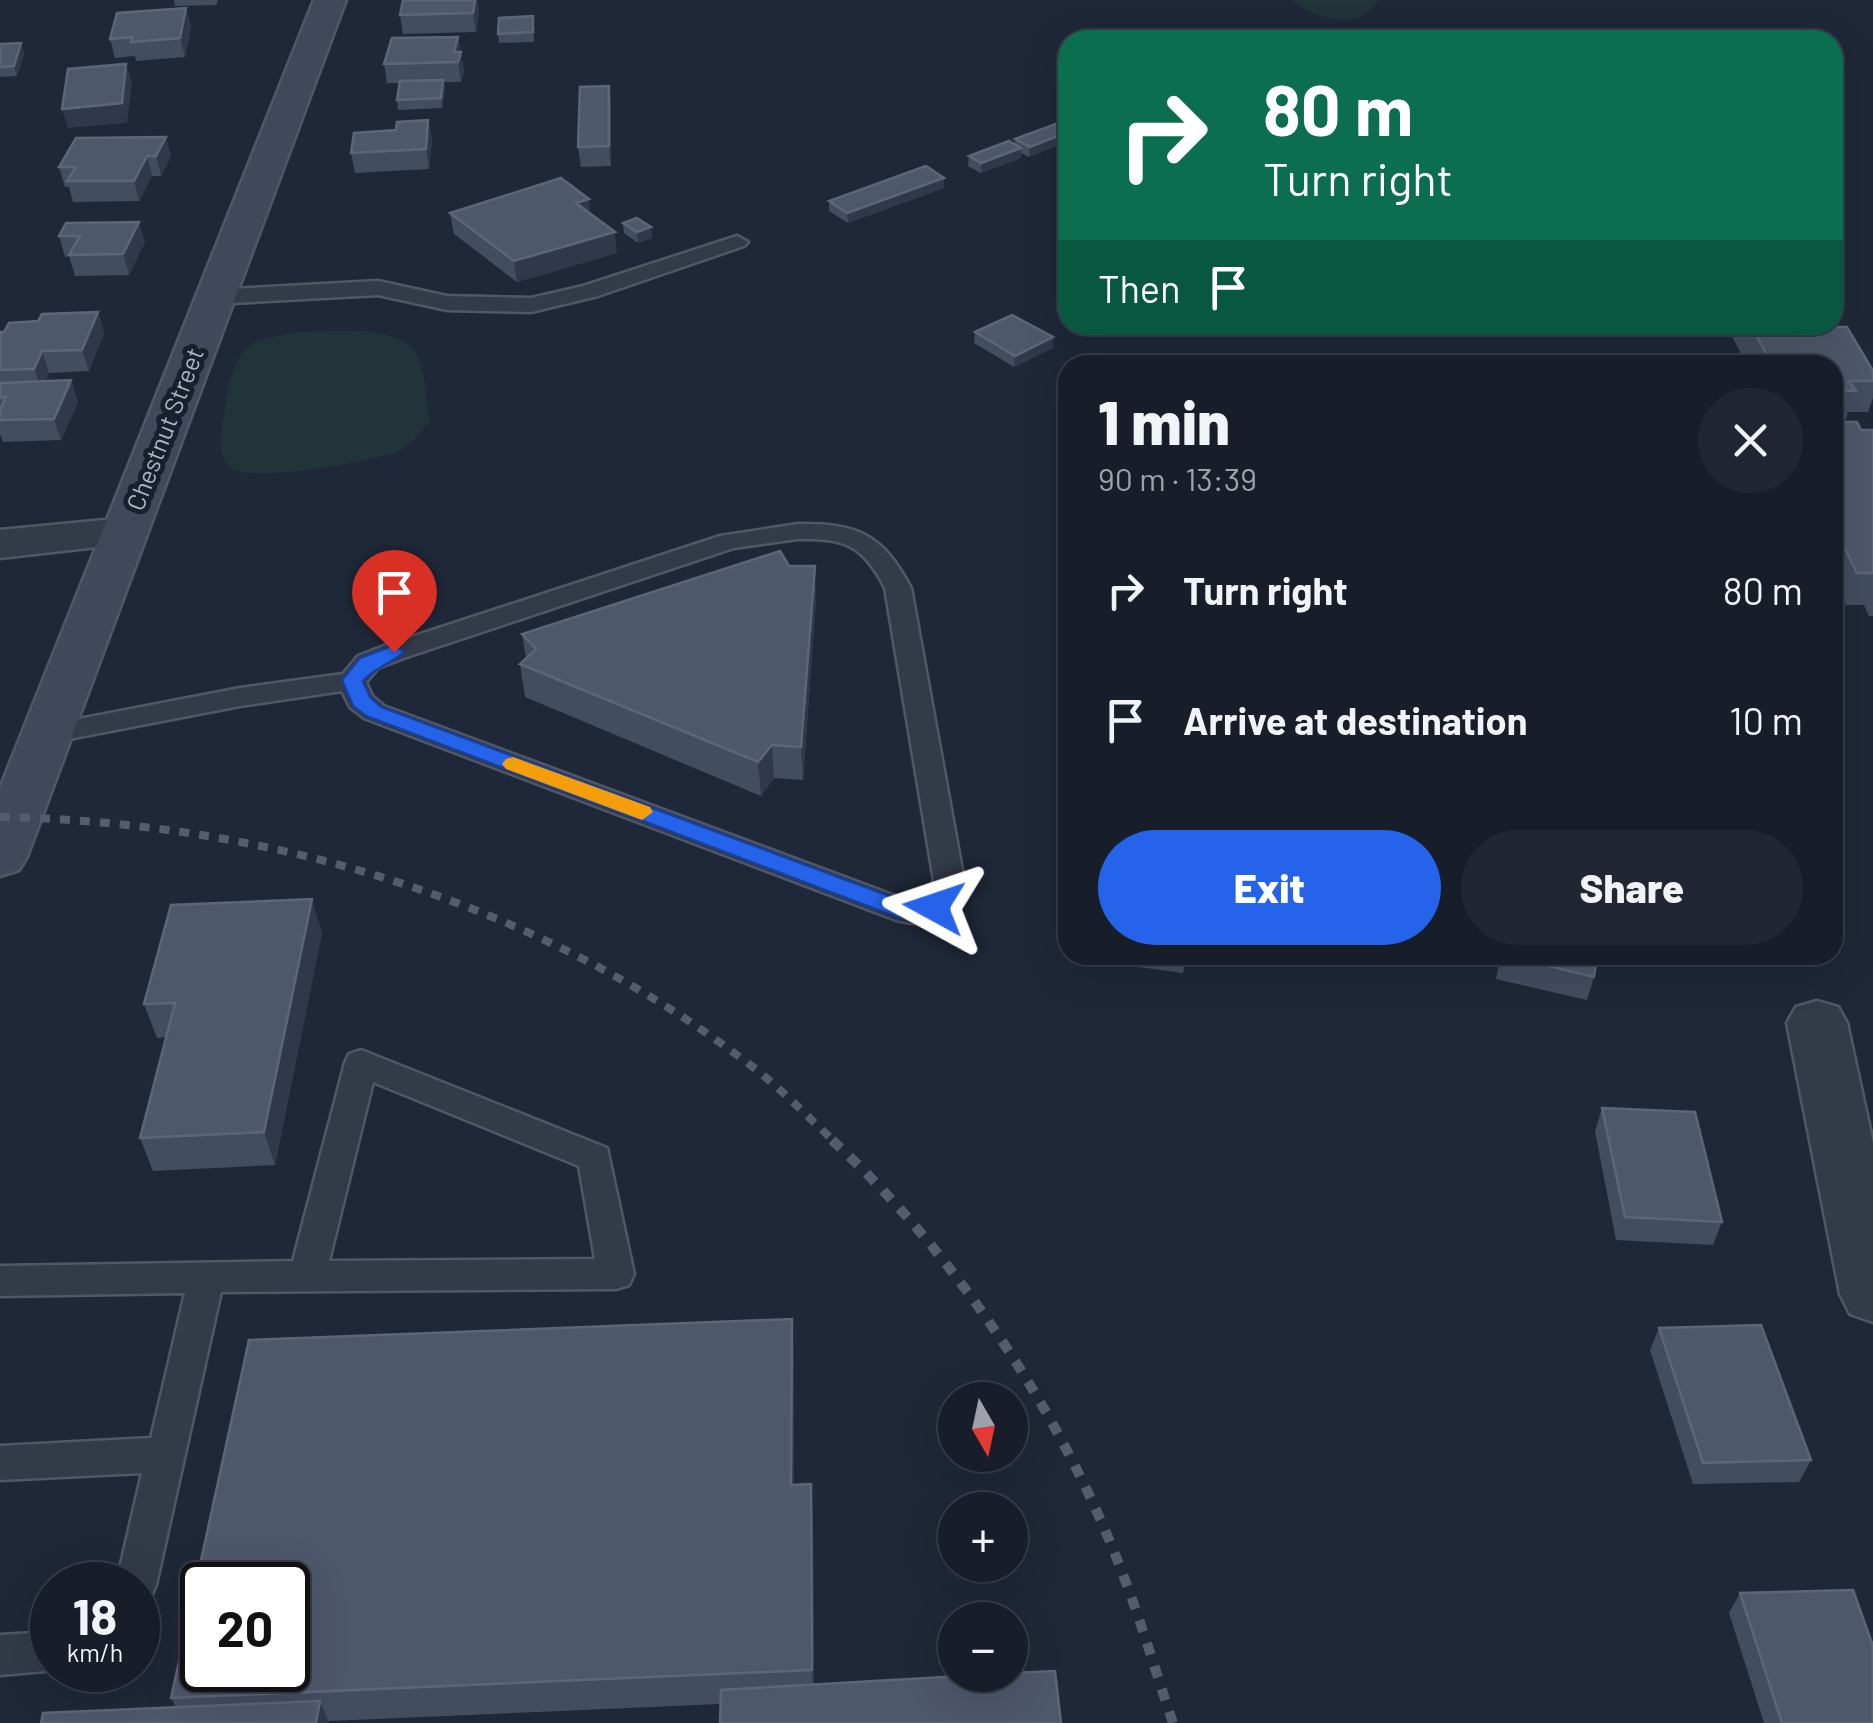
<!DOCTYPE html>
<html lang="en">
<head>
<meta charset="utf-8">
<style>
	:root { --surface:#171e2a; --page:#202732; --text:#f1f3f6; --muted:#9ea2a8; --line:#363c47; --accent:#2563eb }
	body { margin:0; font-family:Barlow,sans-serif; background:var(--page); color:var(--text); height:100vh; display:flex; flex-direction:column; font-size:38px; white-space:nowrap }
	* { box-sizing:border-box; margin:0 }
	p { font-size:32px; color:var(--muted) }
	.icon { flex:none; width:55px; height:55px; fill:none; stroke:currentColor; stroke-width:2; stroke-linecap:round; stroke-linejoin:round }
	.map { position:relative; flex:1; overflow:hidden }
	.details { position:absolute; left:1058px; top:355px; width:785px; height:610px; display:flex; flex-direction:column; background:var(--surface); border-radius:30px; box-shadow:0 10px 40px #0002,0 0 0 2px var(--line) }
	.details>* { flex:none }
	.banner { position:absolute; left:1058px; top:30px; width:785px; height:305px; border-radius:30px; box-shadow:0 10px 40px #0002,0 0 0 2px var(--line); background:#0b6e4f; color:#fff; overflow:hidden }
	.needle { width:65px; rotate:171deg }
	.buttons { position:absolute; left:938px; top:1382px; display:grid; gap:20px }
	.buttons a { display:grid; place-items:center; width:90px; height:90px; border-radius:50%; background:var(--surface); box-shadow:0 10px 40px #0002,0 0 0 2px var(--line); font-size:50px }
	.speed { position:absolute; left:30px; top:1562px; display:flex; gap:20px; font-size:50px; font-weight:700; text-align:center }
	.speed>* { display:grid; place-content:center; width:130px; height:130px; border-radius:50%; background:var(--surface); box-shadow:0 10px 40px #0002,0 0 0 2px var(--line); line-height:1 }
	.speed small { font-size:25px; font-weight:400 }
	.speed .limit { border:5px solid #111; border-radius:15px; background:#fff; color:#111 }
	.pin { position:absolute; display:grid; place-items:center; width:85px; height:85px; color:#fff; margin:-102px -42px; border-radius:50% 50% 50% 0; rotate:-45deg; box-shadow:0 0 10px #0007 }
	.pin .icon { rotate:45deg }
	.me { position:absolute; width:110px; margin:-55px; rotate:275deg; stroke-linejoin:round; filter:drop-shadow(0 0 8px #0008) }
	.turn { display:flex; align-items:center; gap:35px; height:210px; padding:0 40px; font-size:45px }
	.turn .icon { width:130px; height:130px; stroke-width:2.5 }
	.turn b { display:block; font-size:70px; line-height:85px }
	.then { display:flex; align-items:center; height:95px; padding:0 40px; background:#0003; gap:20px; font-size:38px }
	.round { display:grid; place-items:center; flex:none; width:105px; height:105px; border-radius:52px; background:var(--page) }
	.head { display:flex; align-items:center; justify-content:space-between; height:170px; padding:0 40px }
	h1 { font-size:60px; font-weight:800; line-height:75px }
	.cta { display:flex; gap:20px; margin-top:auto; padding:20px 40px }
	.cta a { flex:1; height:115px; border-radius:60px; background:var(--accent); color:#fff; font-size:40px; font-weight:800; line-height:115px; text-align:center }
	.cta a+a { background:var(--page); color:var(--text) }
	ul { padding:0; list-style:none }
	li { display:flex; align-items:center; gap:30px; height:130px; padding:0 40px }
	li div { flex:1 }
	li b { display:block; font-size:38px }
	li em { font-style:normal }
	.map>svg:first-child { display:block }
	.green { fill:#213439 }
	.lines { fill:none; stroke-linecap:round; stroke-linejoin:round }
	.service-casing { stroke:#505766; stroke-width:5 }
	.minor-casing { stroke:#505766; stroke-width:5 }
	.secondary-casing { stroke:#505766; stroke-width:5 }
	.service { fill:#333a48; fill-rule:evenodd }
	.minor { fill:#333a48; fill-rule:evenodd }
	.secondary { fill:#41485b; fill-rule:evenodd }
	.rail-far1 { stroke:#545d70; stroke-width:8; stroke-dasharray:10 10; stroke-linecap:butt }
	.rail { stroke:#545d70; stroke-width:10; stroke-dasharray:12 12; stroke-linecap:butt }
	.wall { fill:#434d60 }
	.shaded-wall { fill:#30394b }
	.building { fill:#4e586b; stroke:#5d6679; stroke-width:2.5; fill-rule:evenodd }
	.route { fill:#2563eb; stroke:#184099; stroke-width:2.5 }
	.slow { fill:#f59e0b }
	.labels { text-anchor:middle; stroke-width:10; stroke-linejoin:round; paint-order:stroke }
	.far-street-label { font-size:25px; fill:#adb4c5; stroke:#181f2d }
</style>
</head>
<body>
<div class="map">
<svg width="1873" height="1723" viewBox="0 0 1873 1723">
	<rect width="100%" height="100%" fill="#1f2838"/>
	<path class="green" d="M1289,0H1379C1355,34 1318,18 1289,0Z
		M361,331C430,336 421,366 430,421C421,431 410,446 397,452C372,462 250,483 231,468C217,457 221,433 223,418C227,398 230,368 243,352C262,328 331,332 361,331Z"/>
	<g class="lines">
		<defs>
			<path id="service" d="M737,236L748,242L744,246L598,296L531,312L447,310L378,295L214,304L203,297L214,290L378,281L447,296L531,298L583,286Z
				M798,524C858,523 883,535 911,588L964,881C950,912 933,930 896,920L364,718L350,707L342,691L240,706L48,743L38,740L34,734L38,728L48,725L240,688L343,674L358,656L384,646L720,536ZM798,539C845,538 863,545 885,588L934,881L920,900L909,901L384,706L372,696L366,682L378,668L404,658L734,548Z
				M361,1050L607,1148L634,1274L629,1285L616,1289L221,1292L156,1585L150,1598L138,1603V1585H116L142,1473L0,1480V1446L151,1438L185,1293L0,1296V1266L293,1261L345,1063L349,1054ZM373,1082L579,1166L595,1259L329,1261Z
				M52,1632V1670H57L0,1675V1635Z"/>
			<path id="minor" d="M125,518L141,522L148,532L141,542L0,558V530Z
				M1817,1001L1838,1007L1847,1023L1873,1143V1322L1850,1314L1840,1294L1787,1023L1796,1007Z"/>
			<path id="secondary" d="M314,0H346L27,857L19,870L0,876V788Z"/>
		</defs>
		<use href="#service" class="service-casing"/>
		<use href="#minor" class="minor-casing"/>
		<use href="#secondary" class="secondary-casing"/>
		<use href="#service" class="service"/>
		<use href="#minor" class="minor"/>
		<use href="#secondary" class="secondary"/>
		<path class="rail-far1" d="M0,817C271,822 548,904 763,1075C788,1096 811,1120 835,1142"/>
		<path class="rail" d="M832,1140C956,1254 1062,1414 1122,1572C1141,1621 1156,1673 1173,1723"/>
	</g>
	<path class="wall" d="M174,0H218L216,5L175,6Z
		M403,0H477L479,13L476,32L403,34L400,15Z
		M186,8L191,27L185,57L136,61L135,56L115,58L110,39Z
		M533,16L534,42L499,43L498,34Z
		M458,37L464,71L461,82H444L445,90L442,108L398,110L397,100L400,83H387L384,64Z
		M0,44L24,53L17,76L0,77Z
		M611,105V166L581,167L578,147Z
		M428,120L432,140L429,169L355,173L351,153Z
		M1061,122L1029,157L1021,153V158L981,173L968,166L969,156L1015,145V139Z
		M166,137L171,156L161,176H152L139,201L73,202L69,187H65L59,167Z
		M944,178V188L848,223L829,211V201Z
		M450,213L591,214L617,253L517,282L454,234Z
		M66,223L145,242L129,275L75,276L69,256L65,257L59,236Z
		M623,223L651,227L652,238L638,243L624,233Z
		M1832,298L1839,310L1835,322L1873,371V398L1868,412H1848L1845,422H1832V365H1747L1726,325H1832Z
		M98,312L104,333L89,371L49,373L45,381L71,380L78,402L61,440L3,442L0,434V332L38,321Z
		M975,332L1053,348L1014,367L974,343Z
		M1832,422L1861,430H1873V616H1869L1864,605H1846L1832,578Z
		M789,566L816,599L803,780L774,778L761,796L525,697L520,664L526,658L522,634Z
		M322,932L275,1165L153,1171L140,1138L166,1037L157,1038L144,1004Z
		M1132,955H1186L1183,973L1131,966Z
		M1501,955H1597L1594,977L1587,1000L1496,979Z
		M1602,1108L1722,1222L1713,1245L1616,1240L1595,1131Z
		M1659,1328L1811,1460L1799,1482L1693,1484L1650,1350Z
		M794,1351V1484L813,1515L814,1684L720,1704L329,1721L176,1707L171,1698Z
		M1740,1593L1873,1723H1764L1729,1613Z"/>
	<path class="shaded-wall" d="M475,0H477L479,13L476,32L473,13Z
		M186,8L191,27L185,57L180,38Z
		M458,37L464,71L461,82L458,62L454,52Z
		M21,43L24,53L17,76L14,66Z
		M126,64L132,83L127,123L68,128L62,109Z
		M443,80L445,90L442,108L441,98Z
		M609,86L611,105V166L609,146Z
		M428,120L432,140L429,169L426,149Z
		M1068,132V142L1029,157L1030,147Z
		M166,137L171,156L161,176L156,156Z
		M1021,148V158L981,173V163Z
		M147,156L152,176L139,201L134,181Z
		M944,178V188L848,223L847,213Z
		M589,199L591,219L576,203Z
		M139,222L145,242L129,275L123,254Z
		M651,227L652,238L638,243L637,232Z
		M615,232L617,253L517,282L514,261Z
		M98,312L104,333L89,371L82,350Z
		M1053,337V348L1014,367L1015,356Z
		M42,351L49,373L42,390L34,369Z
		M71,380L78,402L61,440L54,419Z
		M815,566L816,599L803,780L801,747Z
		M772,745L774,778L761,796L758,762Z
		M312,899L322,932L275,1165L264,1132Z
		M792,1319L794,1351V1516L791,1485Z
		M811,1484L813,1515L814,1700L812,1670Z
		M320,1701L329,1723H316Z"/>
	<path class="building" d="M403,0H475L473,13L400,15Z
		M186,8L180,38L131,42L132,37L110,39L117,13Z
		M533,16V32L498,34L499,18Z
		M458,37L454,52H461L458,62L384,64L392,38Z
		M21,43L14,66L0,67V44Z
		M126,64L122,103L62,109L68,69Z
		M443,80L441,98L397,100L400,81Z
		M609,86V146L578,147L580,87Z
		M428,120L426,149L351,153L354,133L396,130L397,122Z
		M1061,122L1068,125V132L1030,147L1015,139Z
		M166,137L156,156H147L134,181H67L76,167H59L76,138Z
		M1009,141L1021,148L981,163L969,156Z
		M926,166L944,178L847,213L829,201Z
		M561,178L589,199L576,203L615,232L514,261L450,213Z
		M637,218L651,227L637,232L623,223Z
		M139,222L123,254L69,255L80,236H59L66,223Z
		M1832,298L1839,310L1832,309Z
		M98,312L82,350L42,351L34,369L0,370V332H4L9,323L38,321L42,314Z
		M1012,315L1053,337L1015,356L975,332Z
		M1832,318L1837,327H1847L1873,371V381H1849L1856,391L1832,390V365H1772L1751,325H1832Z
		M71,380L54,419L0,420V410L6,397L0,398V383Z
		M1832,422H1857L1861,430H1873V573H1857L1832,522Z
		M780,551L789,566H815L801,747L772,745L758,762L520,664L536,649L522,634Z
		M312,899L264,1132L140,1138L175,1003L144,1004L171,905Z
		M1134,955H1185L1184,962Z
		M1502,955H1597L1594,977Z
		M1602,1108L1695,1112L1722,1222L1625,1217Z
		M792,1319L791,1485L811,1484L812,1670L171,1698L249,1340ZM202,1585H288V1670H202Z
		M1761,1325L1811,1460L1703,1463L1659,1328Z
		M1853,1590L1873,1646V1723H1782L1740,1593Z
		M1055,1671L1061,1723H720L721,1690L978,1675H1010V1673Z
		M320,1701L316,1723H41L43,1713Z"/>
	<path class="route" d="M394,645L404,652C392,664 375,667 363,681L370,697L381,707L908,903L934,899L945,907L934,916L899,918L366,716L353,706L342,680L360,658Z"/>
	<path class="slow" d="M513,757L650,807L653,812L642,820L506,769L502,764L506,759Z"/>
	<g class="labels">
		<g class="far-street-label">
			<text transform="translate(165 429) rotate(-69)" y="9">Chestnut Street</text>
		</g>
	</g>
</svg>
<div class="buttons">
<a><svg class="needle" viewBox="-14 -14 28 28"><path d="M0-13l5 13h-10z" fill="#e53935"/><path d="M0 13l5-13h-10z" fill="#9ea2a8"/></svg></a>
<a>+</a>
<a>−</a>
</div>
<div class="speed"><div>18<small>km/h</small></div><div class="limit">20</div></div>
<div class="pin" style="left:394px;top:652px;background:#d93025"><svg class="icon" aria-label="arrive" viewBox="0 0 24 24"><path d="M6 21V4h12l-3 4 3 4H6"/></svg></div>
<svg class="me" style="left:934px;top:907px" viewBox="-20 -20 40 40"><path d="M0-17L14 15 0 8-14 15z" fill="#2563eb" stroke="#fff" stroke-width="4"/></svg>
<div class="banner">
<div class="turn"><svg class="icon" aria-label="right" viewBox="0 0 24 24"><path d="M7 20v-9h11M14 6l5 5-5 5"/></svg><div><b>80 m</b>Turn right</div></div>
<div class="then">Then<svg class="icon" aria-label="arrive" viewBox="0 0 24 24"><path d="M6 21V4h12l-3 4 3 4H6"/></svg></div>
</div>
<section class="details">
<div class="head"><div><h1>1 min</h1><p>90 m · 13:39</p></div><a class="round"><svg class="icon" aria-label="close" viewBox="0 0 24 24"><path d="M6 6l12 12M18 6L6 18"/></svg></a></div>
<ul>
<li><svg class="icon" aria-label="right" viewBox="0 0 24 24"><path d="M7 20v-9h11M14 6l5 5-5 5"/></svg><div><b>Turn right</b></div><em>80 m</em></li>
<li><svg class="icon" aria-label="arrive" viewBox="0 0 24 24"><path d="M6 21V4h12l-3 4 3 4H6"/></svg><div><b>Arrive at destination</b></div><em>10 m</em></li>
</ul>
<div class="cta"><a>Exit</a><a>Share</a></div>
</section>
</div>
</body>
</html>
